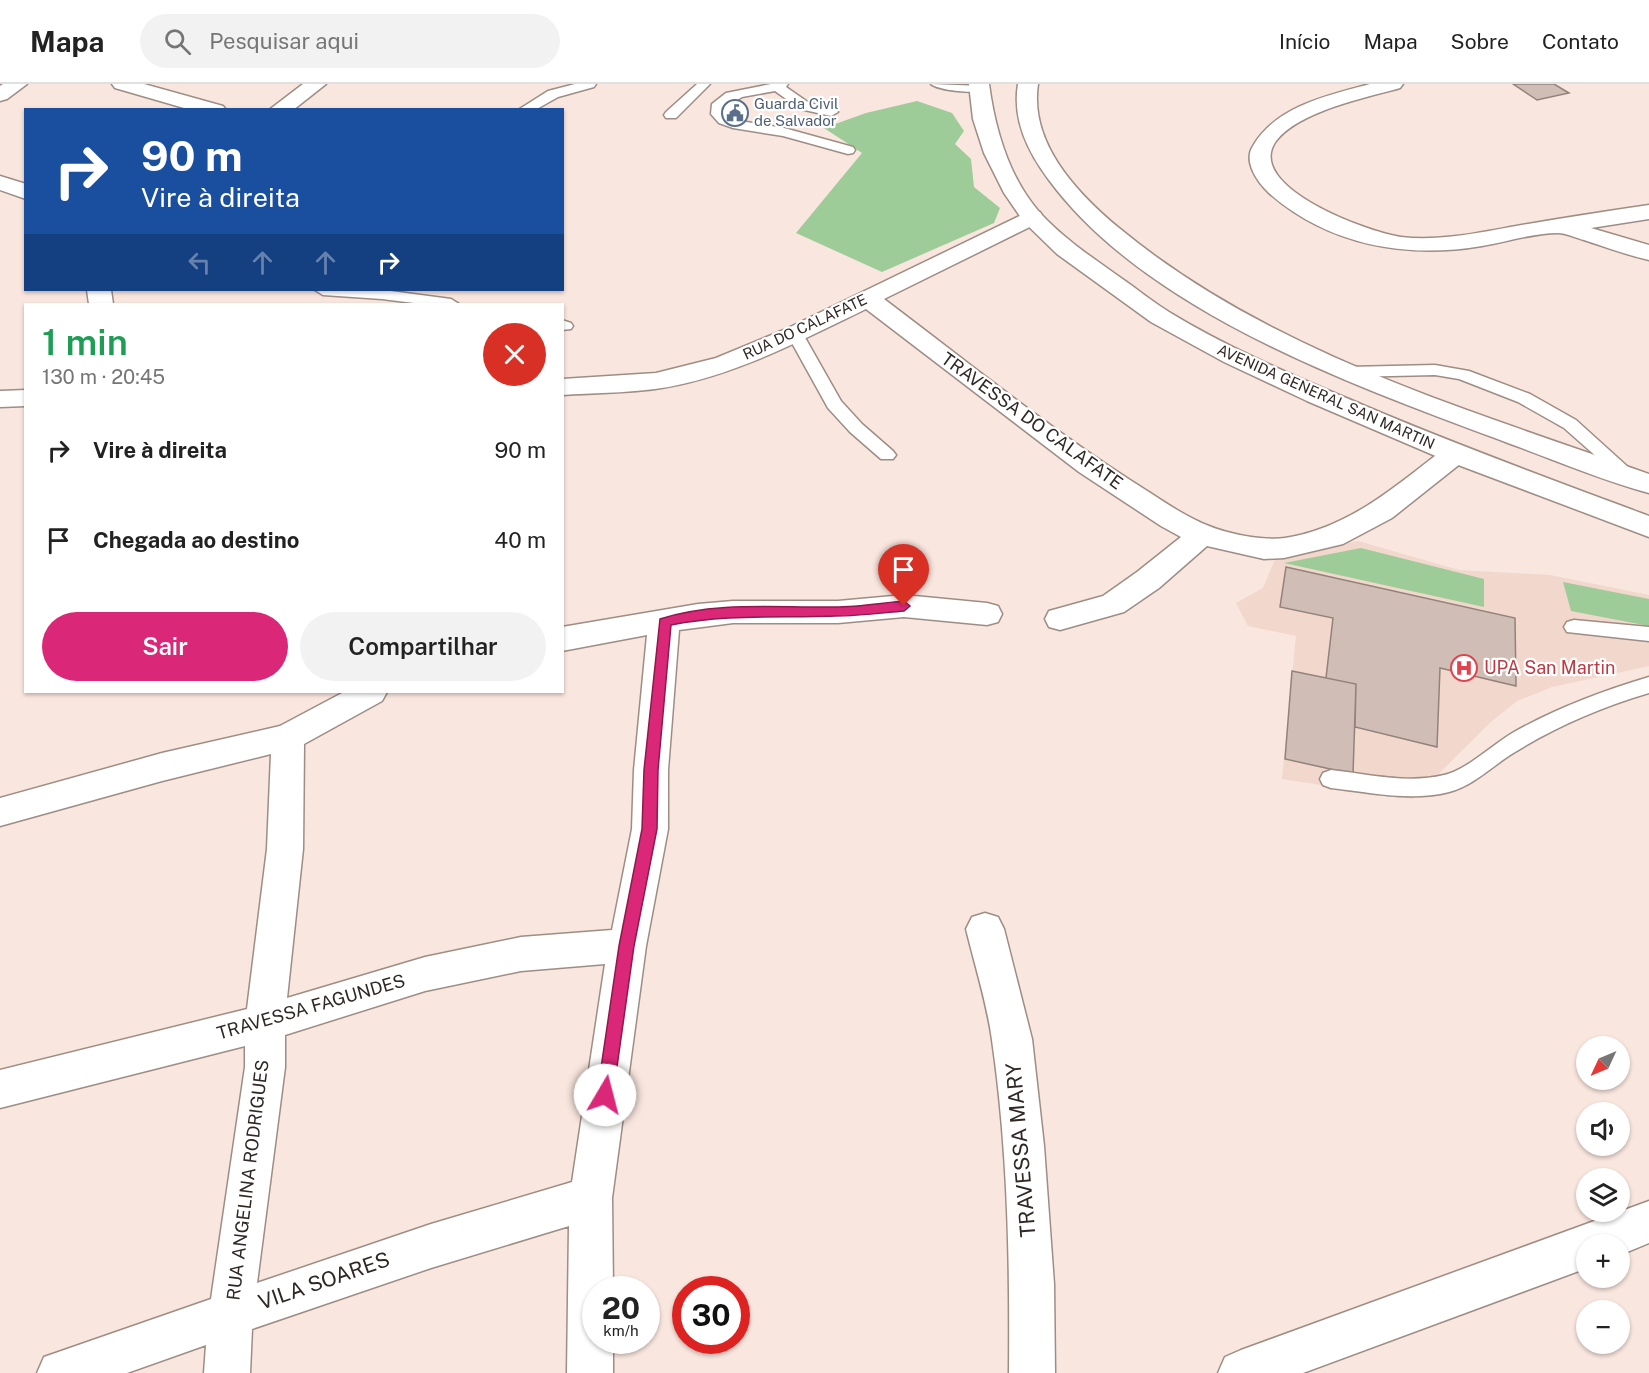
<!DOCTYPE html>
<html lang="pt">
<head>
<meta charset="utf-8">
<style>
	:root { --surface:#fff; --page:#f2f2f2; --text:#222; --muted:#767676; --line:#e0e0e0; --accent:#db2777 }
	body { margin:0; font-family:"Public Sans",sans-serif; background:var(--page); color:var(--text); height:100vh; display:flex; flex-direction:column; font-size:22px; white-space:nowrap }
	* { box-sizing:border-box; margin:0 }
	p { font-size:20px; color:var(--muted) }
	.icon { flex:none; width:33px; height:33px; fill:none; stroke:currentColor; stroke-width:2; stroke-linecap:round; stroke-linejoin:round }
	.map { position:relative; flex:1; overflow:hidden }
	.panel { position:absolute; left:24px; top:219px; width:540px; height:390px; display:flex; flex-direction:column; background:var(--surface); border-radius:0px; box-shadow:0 2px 4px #0004 }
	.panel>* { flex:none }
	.guide { position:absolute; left:24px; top:24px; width:540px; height:183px; border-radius:0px; box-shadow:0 2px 4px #0004; background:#1a4fa0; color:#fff; overflow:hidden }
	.needle { width:39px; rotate:226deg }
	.controls { position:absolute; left:1576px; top:952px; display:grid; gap:12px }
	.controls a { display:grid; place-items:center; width:54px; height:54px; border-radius:50%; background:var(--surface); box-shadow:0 2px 4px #0004; font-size:30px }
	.speed { position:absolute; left:582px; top:1192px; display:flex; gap:12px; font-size:30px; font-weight:700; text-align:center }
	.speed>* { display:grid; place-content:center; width:78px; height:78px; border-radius:50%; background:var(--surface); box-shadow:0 2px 4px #0004; line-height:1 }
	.speed small { font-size:15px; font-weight:400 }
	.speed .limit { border:9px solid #d22; background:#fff; color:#111 }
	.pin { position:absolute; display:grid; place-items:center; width:51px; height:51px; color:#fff; margin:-62px -26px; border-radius:50% 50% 50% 0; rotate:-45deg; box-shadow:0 0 6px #0007 }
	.pin .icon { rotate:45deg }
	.me { position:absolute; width:66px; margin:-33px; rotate:8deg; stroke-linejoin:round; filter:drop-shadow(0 0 4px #0008) }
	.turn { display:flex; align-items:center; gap:21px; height:126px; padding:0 18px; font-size:27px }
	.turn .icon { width:78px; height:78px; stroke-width:2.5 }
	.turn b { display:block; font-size:42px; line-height:51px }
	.lanes { display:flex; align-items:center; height:57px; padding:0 18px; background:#0003; justify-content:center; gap:30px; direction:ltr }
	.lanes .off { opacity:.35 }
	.round { display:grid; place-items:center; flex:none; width:63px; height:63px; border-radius:32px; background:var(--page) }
	.summary { display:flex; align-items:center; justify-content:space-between; height:102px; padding:0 18px }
	h1 { font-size:36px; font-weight:600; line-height:45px; color:#1e9e55 }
	.button { display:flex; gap:12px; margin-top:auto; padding:12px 18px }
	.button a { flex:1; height:69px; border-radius:36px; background:var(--accent); color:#fff; font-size:24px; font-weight:600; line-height:69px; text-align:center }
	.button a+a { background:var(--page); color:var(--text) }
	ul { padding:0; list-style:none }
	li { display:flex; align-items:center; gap:18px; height:90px; padding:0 18px }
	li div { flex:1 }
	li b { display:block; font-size:22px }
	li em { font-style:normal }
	header { display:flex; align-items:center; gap:36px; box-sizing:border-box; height:84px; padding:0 30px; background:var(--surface); border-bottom:2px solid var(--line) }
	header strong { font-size:28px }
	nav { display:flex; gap:33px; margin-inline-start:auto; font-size:21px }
	.search { width:420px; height:54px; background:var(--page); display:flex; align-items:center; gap:15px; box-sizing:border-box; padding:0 21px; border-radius:33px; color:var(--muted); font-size:22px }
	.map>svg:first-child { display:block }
	.built { fill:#f1d7cc }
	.green { fill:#9dcc99 }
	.building { fill:#d0beb6; stroke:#93827b; stroke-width:1.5 }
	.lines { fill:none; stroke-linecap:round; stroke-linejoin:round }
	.lane-casing { stroke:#9e8d85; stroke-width:3 }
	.street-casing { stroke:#9e8d85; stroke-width:3 }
	.primary-casing { stroke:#9e8d85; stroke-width:3 }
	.lane { fill:#fff; fill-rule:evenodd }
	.street { fill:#fff; fill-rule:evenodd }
	.primary { fill:#fff; fill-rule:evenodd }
	.route { fill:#db2777; stroke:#8e194d; stroke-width:1.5 }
	.labels { text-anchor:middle; stroke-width:4.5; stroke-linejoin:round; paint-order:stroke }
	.far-service-label { font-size:15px; fill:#4e5e75; stroke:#fff; text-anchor:start }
	.far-street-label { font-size:15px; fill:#2f2825; stroke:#fff }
	.street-label { font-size:18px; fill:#2f2825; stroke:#fff }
	.health-label { font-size:18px; fill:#be3a42; stroke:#fff; text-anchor:start }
	.near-street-label { font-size:21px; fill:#2f2825; stroke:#fff }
</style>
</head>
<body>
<header>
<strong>Mapa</strong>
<div class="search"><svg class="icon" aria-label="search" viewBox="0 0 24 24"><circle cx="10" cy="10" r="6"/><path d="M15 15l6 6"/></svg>Pesquisar aqui</div>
<nav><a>Início</a><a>Mapa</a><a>Sobre</a><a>Contato</a></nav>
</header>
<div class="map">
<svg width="1649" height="1289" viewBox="0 0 1649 1289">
	<rect width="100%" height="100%" fill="#f9e6de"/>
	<path class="built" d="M1358,457L1459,486L1550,491L1649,511V582L1552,603L1517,617L1492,637L1413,715L1282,695L1296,552L1248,542L1236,519L1263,504L1276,473Z"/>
	<path class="green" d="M917,17L952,29L964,47L955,60L971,75L974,103L1000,124L994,139L882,188L796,149L862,69L824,44L866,29Z
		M1361,464L1484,495V523L1284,479Z
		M1563,498L1649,515V542L1571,527Z"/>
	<path class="building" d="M1513,0H1554L1569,9L1537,16Z
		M1286,483L1515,534L1516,602L1440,584L1437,663L1355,643L1356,600L1326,594L1333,534L1280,523Z
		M1292,587L1356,600L1353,690L1285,675Z"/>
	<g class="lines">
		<defs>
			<path id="lane" d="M575,0H596L594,3L558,13L535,26H518L548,7Z
				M697,0H710L676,34H666L664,31L666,28Z
				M771,0H788L786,3L809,19L836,25L838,28L831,32L800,25L775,7L742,13L724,24V29L740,37L784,44L853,63L855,66L853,69L848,70L783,52L733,44L719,39L711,30L712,20L726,9Z
				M931,0L983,2L984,5C977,11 938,6 931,0Z
				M315,206H383L451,215L459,220H422L382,215L323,211Z
				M562,236L571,239L573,242L571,245L562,246Z
				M795,245L803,250L841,317L862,340L893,367L896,371L893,375H881L850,348L828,324L787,250Z
				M1435,281L1469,287L1530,310L1576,336L1639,393L1636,397H1624L1564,344L1518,318L1459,295L1435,291L1348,293L1340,288L1348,283Z
				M1574,536L1649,543V557L1567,548L1564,543L1567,538Z
				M1649,593V609C1602,623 1557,642 1515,668C1493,681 1475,701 1449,708C1411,718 1369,708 1331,704L1323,701L1320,695L1323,689L1331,686C1368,690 1408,700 1444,691C1467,686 1493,660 1514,648C1557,624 1602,607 1649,593Z"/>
			<path id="street" d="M3,0H27L7,15L0,17V2Z
				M112,0H144L223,22L226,26H191L115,4Z
				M303,0H326L293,26H269Z
				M1370,0H1403L1400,4C1365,14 1299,27 1276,57C1243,103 1370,149 1401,153C1443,158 1486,147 1528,140C1568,133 1608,127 1649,121V135L1591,144L1649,161V176C1627,171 1605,163 1584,156C1576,154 1566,149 1558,149C1533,149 1506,158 1482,162C1406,175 1328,161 1269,109C1257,98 1243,77 1253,62C1276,22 1329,11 1370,0Z
				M0,92L26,100V115L0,106Z
				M1032,126L1040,128L1043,133L1040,138L884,215C965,276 1045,341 1130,396C1156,412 1181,431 1209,442C1228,450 1264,457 1285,454C1349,444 1396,402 1445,364L1455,361L1465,364L1469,370L1465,376L1392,434L1343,460L1284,474L1264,475L1207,462L1159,504L1124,528L1060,546L1049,543L1045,535L1049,527L1103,512L1137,488L1181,453L1161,442L1079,388L866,225C800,257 728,295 655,305C624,309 593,309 562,311V295L656,289L716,274L786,245Z
				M87,206H111L113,220H89Z
				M26,306V322L0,323V307Z
				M904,511L987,519L998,522L1002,530L998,538L987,541L904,533L838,539H733L679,546L668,686V745L646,862L612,1114L613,1206H596V1257H613V1289H567L569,1142L431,1184L252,1245L250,1289H204L206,1261L127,1289H37L44,1273L211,1215L245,983V962L0,1024V986L247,925L267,765L271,670L162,697L0,742V714L162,669L280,642L344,608H387L382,617L304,660L303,765L287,914L425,873L521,853L612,846L632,745L634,686L647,551L562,567V543L698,520L733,517H838ZM605,880L572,1098L431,1140L257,1199L285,983V951L425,907L521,887Z
				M985,829L998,833L1004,845L1032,955L1044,1062L1054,1200L1055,1289H1009C1010,1179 1008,1066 992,956C987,919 975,882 966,845L972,833Z
				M1649,1117V1159L1620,1171V1161H1587V1184L1303,1289H1218L1225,1273L1241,1266Z"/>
			<path id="primary" d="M969,0H989C995,45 1009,94 1040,129C1064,155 1093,174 1121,194C1137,205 1153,218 1169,228C1233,267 1302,295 1370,324C1462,363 1555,397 1649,432V453L1445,376L1307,317L1224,278L1151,238L1057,170L1024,138L1004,109L984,69L973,35Z
				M1018,0H1038C1029,59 1077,109 1119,144C1270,269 1467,325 1649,390V409C1601,396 1555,376 1508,359C1358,303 1147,229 1049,96C1028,68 1012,36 1018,0Z"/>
		</defs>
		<use href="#lane" class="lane-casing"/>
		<use href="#street" class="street-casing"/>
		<use href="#primary" class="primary-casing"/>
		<use href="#lane" class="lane"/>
		<use href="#street" class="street"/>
		<use href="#primary" class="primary"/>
	</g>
	<path class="route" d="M904,517L910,522L904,527C881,529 858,532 835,532C780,534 725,530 671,541L658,686L657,745L634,862L613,1011L611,1017L605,1019L599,1017L597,1011L619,862L642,745L644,686L660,535C716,517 777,524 835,523C858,523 881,519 904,517Z"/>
	<defs>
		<symbol id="civic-ring" viewBox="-11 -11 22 22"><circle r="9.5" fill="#fff" stroke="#5c6f8a" stroke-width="1.5"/><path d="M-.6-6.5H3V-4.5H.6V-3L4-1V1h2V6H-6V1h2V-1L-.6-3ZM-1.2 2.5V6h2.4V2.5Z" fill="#5c6f8a"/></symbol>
		<symbol id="hospital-ring" viewBox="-11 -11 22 22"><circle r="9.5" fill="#fff" stroke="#e0444e" stroke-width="1.5"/><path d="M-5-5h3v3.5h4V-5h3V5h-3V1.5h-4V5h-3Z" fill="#e0444e"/></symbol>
	</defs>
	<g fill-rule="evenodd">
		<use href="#civic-ring" x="720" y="14" width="30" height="30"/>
		<use href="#hospital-ring" x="1449" y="569" width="30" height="30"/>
	</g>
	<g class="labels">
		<g class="far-service-label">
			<text x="754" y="25">Guarda Civil<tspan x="754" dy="17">de Salvador</tspan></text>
		</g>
		<g class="far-street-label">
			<text transform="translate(805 243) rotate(-25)" y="5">RUA DO CALAFATE</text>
			<text transform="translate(1326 313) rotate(24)" y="5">AVENIDA GENERAL SAN MARTIN</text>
		</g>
		<g class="street-label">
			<text transform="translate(1032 337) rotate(36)" y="6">TRAVESSA DO CALAFATE</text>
			<text transform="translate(311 923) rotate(-16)" y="6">TRAVESSA FAGUNDES</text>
			<text transform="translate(248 1096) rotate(-83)" y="6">RUA ANGELINA RODRIGUES</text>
		</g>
		<g class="health-label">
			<text x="1484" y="590">UPA San Martin</text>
		</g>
		<g class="near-street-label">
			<text transform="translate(1021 1066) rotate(-95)" y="7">TRAVESSA MARY</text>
			<text transform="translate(324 1197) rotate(-19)" y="7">VILA SOARES</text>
		</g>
	</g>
</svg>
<div class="controls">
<a><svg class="needle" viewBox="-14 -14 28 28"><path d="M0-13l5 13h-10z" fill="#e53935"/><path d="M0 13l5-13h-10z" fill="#767676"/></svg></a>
<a><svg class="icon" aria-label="sound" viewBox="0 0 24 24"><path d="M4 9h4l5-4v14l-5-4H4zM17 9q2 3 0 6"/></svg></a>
<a><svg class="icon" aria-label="layers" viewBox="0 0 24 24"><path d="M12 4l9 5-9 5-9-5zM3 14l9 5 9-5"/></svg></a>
<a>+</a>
<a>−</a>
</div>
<div class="speed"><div>20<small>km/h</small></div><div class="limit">30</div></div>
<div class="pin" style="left:904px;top:522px;background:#d93025"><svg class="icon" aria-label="arrive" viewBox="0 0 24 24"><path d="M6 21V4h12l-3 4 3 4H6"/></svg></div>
<svg class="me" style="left:605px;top:1011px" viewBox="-20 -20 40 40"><circle r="19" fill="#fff"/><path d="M0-13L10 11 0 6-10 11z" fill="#db2777"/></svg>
<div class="guide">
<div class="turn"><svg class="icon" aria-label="right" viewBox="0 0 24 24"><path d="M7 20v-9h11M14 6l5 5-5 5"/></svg><div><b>90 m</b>Vire à direita</div></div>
<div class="lanes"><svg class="icon off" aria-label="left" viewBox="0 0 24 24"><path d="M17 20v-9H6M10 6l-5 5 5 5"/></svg><svg class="icon off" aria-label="ahead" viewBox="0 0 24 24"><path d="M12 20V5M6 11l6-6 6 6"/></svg><svg class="icon off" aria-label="ahead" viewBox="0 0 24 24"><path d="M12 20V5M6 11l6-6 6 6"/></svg><svg class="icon" aria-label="right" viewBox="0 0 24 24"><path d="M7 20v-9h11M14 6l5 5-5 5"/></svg></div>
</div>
<section class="panel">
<div class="summary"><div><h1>1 min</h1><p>130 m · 20:45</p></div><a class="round" style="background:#d93025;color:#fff"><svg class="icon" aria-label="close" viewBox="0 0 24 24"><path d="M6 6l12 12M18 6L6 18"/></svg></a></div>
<ul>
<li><svg class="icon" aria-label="right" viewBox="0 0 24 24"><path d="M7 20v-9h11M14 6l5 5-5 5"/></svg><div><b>Vire à direita</b></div><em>90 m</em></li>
<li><svg class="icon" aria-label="arrive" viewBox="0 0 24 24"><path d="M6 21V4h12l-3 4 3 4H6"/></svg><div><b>Chegada ao destino</b></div><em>40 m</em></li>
</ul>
<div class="button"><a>Sair</a><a>Compartilhar</a></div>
</section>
</div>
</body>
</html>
